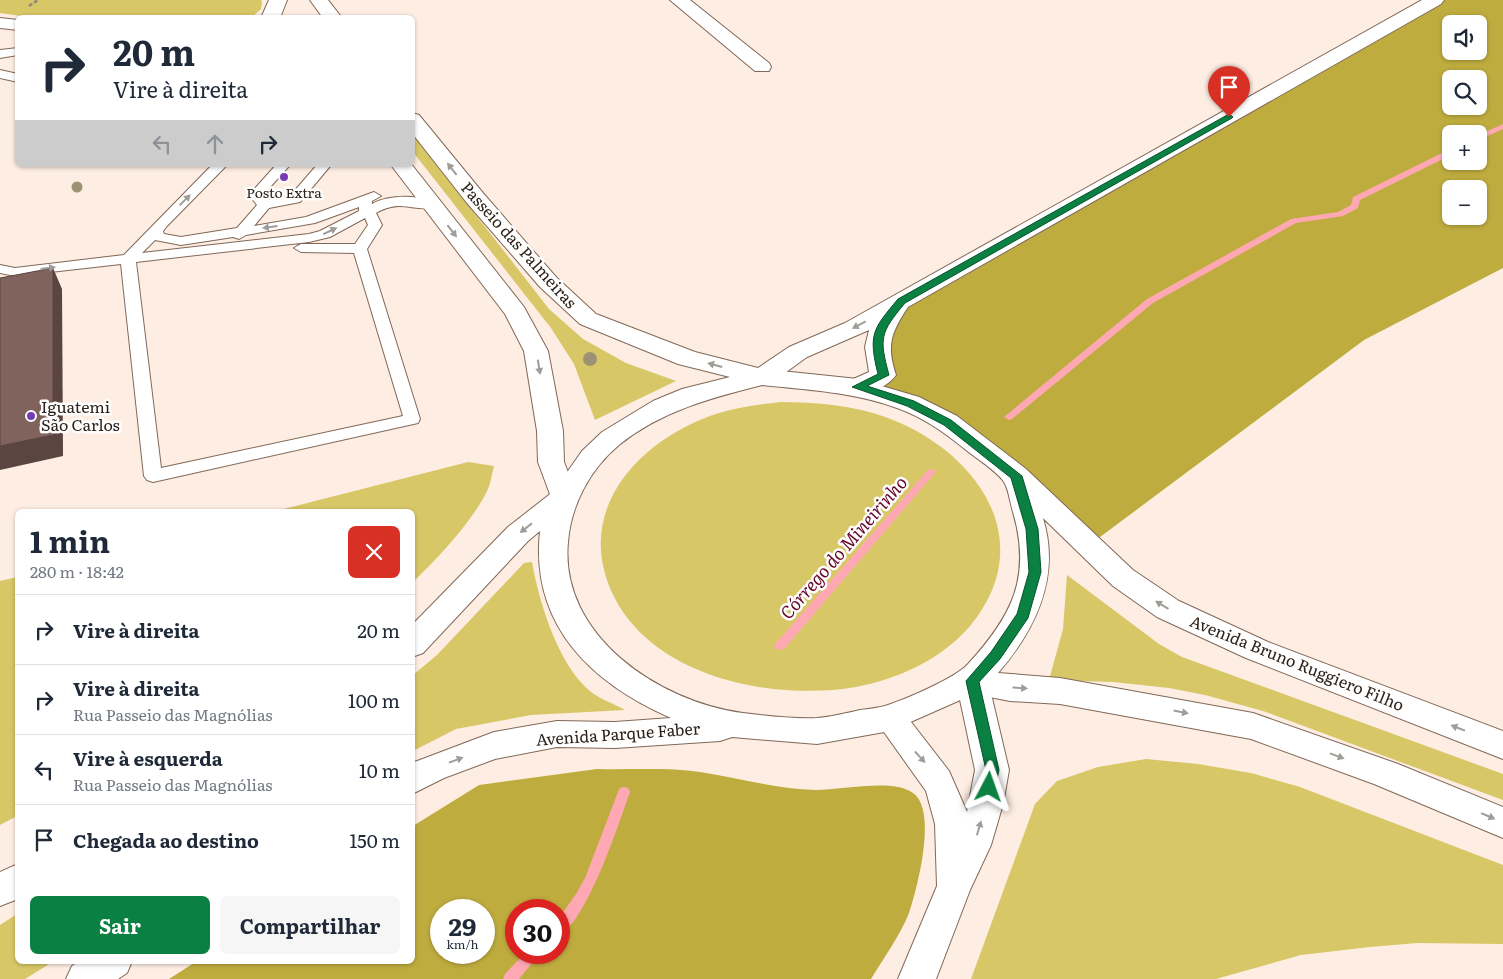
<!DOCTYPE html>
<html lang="pt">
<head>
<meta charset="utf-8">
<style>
	:root { --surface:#fff; --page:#f6f6f7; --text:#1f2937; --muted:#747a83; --line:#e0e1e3; --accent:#0b8043 }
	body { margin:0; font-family:Literata,serif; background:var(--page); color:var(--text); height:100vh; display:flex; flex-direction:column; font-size:19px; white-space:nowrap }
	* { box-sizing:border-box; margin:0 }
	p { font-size:16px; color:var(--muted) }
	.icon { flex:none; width:28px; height:28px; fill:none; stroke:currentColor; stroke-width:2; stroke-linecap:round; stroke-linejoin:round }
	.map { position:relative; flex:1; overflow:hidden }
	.sheet { position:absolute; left:15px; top:509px; width:400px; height:455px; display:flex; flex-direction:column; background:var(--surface); border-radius:8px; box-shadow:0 1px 4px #0004 }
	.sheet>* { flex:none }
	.top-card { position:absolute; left:15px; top:15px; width:400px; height:152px; border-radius:8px; box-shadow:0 1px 4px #0004; background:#fff; color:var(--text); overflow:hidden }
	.fabs { position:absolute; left:1442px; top:15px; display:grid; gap:10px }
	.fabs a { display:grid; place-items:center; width:45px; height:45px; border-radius:8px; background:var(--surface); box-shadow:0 1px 4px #0004; font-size:25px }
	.speed { position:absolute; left:430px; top:899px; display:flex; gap:10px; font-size:25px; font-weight:700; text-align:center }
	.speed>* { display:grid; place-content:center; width:65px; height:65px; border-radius:50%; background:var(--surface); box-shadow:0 1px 4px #0004; line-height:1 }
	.speed small { font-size:12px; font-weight:400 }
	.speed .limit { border:8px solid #d22; background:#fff; color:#111 }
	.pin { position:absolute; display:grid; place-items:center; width:42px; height:42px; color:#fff; margin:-51px -21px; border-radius:50% 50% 50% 0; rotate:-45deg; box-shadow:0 0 5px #0007 }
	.pin .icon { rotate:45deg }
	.me { position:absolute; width:55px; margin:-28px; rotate:4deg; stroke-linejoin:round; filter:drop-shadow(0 0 4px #0008) }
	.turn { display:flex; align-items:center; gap:18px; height:105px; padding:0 15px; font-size:22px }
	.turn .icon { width:65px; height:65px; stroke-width:2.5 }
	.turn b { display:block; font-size:35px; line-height:42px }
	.lanes { display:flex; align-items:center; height:48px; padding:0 15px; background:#0003; justify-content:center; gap:25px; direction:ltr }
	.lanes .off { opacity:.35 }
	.round { display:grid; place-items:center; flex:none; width:52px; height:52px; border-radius:8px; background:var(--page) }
	.overview { display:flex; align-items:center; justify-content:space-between; height:85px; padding:0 15px }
	h1 { font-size:30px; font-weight:700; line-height:38px }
	.cta { display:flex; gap:10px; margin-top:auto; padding:10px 15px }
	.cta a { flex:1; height:58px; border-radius:8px; background:var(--accent); color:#fff; font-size:20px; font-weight:700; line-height:58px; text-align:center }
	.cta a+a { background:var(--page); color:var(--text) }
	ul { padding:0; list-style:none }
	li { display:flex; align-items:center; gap:15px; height:70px; padding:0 15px; border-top:1px solid var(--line) }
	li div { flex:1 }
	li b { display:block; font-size:19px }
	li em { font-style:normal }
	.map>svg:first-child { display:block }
	.green { fill:#d8c767 }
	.forest { fill:#bfac3f; fill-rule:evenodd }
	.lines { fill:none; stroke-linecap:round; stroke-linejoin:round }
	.stream { fill:#fea8b4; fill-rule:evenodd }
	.service-casing { stroke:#816858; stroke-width:2 }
	.minor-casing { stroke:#816858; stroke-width:2 }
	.tertiary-casing { stroke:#816858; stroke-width:2 }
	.primary-casing { stroke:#816858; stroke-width:2 }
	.path { stroke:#92857c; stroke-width:2.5; stroke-dasharray:4 2; stroke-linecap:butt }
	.service { fill:#fff; fill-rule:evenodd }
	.minor { fill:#fff; fill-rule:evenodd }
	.tertiary { fill:#fff; fill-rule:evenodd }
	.primary { fill:#fff; fill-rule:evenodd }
	.tree { fill:#9e9275 }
	.shaded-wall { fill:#5a4540 }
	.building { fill:#80635c; stroke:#5a4540 }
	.oneway { fill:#a09c98 }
	.route { fill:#0b8043; stroke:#07532c }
	.poi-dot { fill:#773cb2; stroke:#fefefe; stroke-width:2 }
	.labels { text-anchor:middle; stroke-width:5; stroke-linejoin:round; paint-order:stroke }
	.far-poi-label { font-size:14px; fill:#2c221b; stroke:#fefefe }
	.street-label { font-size:16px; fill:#2c221b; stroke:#fefefe }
	.poi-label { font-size:16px; fill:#2c221b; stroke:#fefefe; text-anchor:start }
	.water-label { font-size:18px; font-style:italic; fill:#680727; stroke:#fefefe }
</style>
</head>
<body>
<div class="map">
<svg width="1503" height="979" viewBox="0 0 1503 979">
	<rect width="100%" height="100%" fill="#feede2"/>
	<path class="green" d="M0,0H261L262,2L261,9L252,17L34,18L0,13Z
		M412,133L549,309L583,339L626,363L676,381L595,420L574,364L551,328L413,152Z
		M780,402C816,402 853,405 888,418C976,451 1041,540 970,626C942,659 898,679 856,687C768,702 637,675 606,577C582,501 644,440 710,416C733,408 756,405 780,402Z
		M468,462L494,466C492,473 491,482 488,489C473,521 438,558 413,582L412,511H276Z
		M532,562C539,602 558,665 591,692C600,699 615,704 625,710L531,715L456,729L413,751V675L437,655L524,563Z
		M1067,575L1159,644L1182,657L1503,774V800L1263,711L1205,695L1169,688L1113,682L1049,680L1063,629Z
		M17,577V816L0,825V581Z
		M1146,759L1198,764L1251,773L1300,787L1503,865V944L1417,943L1370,947L1301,955L1216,979H971L1035,804L1057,781L1098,767Z
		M17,914L18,961H54L25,979H0V925Z"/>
	<path class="forest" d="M1435,0H1503V268L1364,340L1088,546L948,422L858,387L883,375L891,312ZM1451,24H1479V51H1451ZM1451,79H1479V106H1451ZM1451,134H1479V161H1451ZM1451,189H1479V216H1451Z
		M597,769C631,770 667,767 700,772C738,778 776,789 816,790C841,790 893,778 913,793C938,810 917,889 909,913C901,934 883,959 871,979H169L197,961H412L413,826L479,785ZM441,910H484V952H441ZM516,910H559V952H516Z"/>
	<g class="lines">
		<path class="stream" d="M1503,124V129L1479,140V135Z
			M1448,150H1451V155L1360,200L1358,208L1343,216L1296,223L1153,303L1012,419L1009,420L1004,417L1147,299L1291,219L1338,212L1351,205L1353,197Z
			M931,469L934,470L936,472L934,474L784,649L780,650L776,649L774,646L776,643L928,470Z
			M624,787L628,788L630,792C620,820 586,925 559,934V918L576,894L585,878L618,792L620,788Z
			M526,952H541L519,979H503L505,974Z"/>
		<defs>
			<path id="service" d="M18,48V55L0,58V50Z
				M0,70L18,74V82L0,78Z
				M212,165H227L167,226L163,231L164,234L181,237L237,228L257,205L249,195L276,165H290L263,195L267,200L290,196L317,165H331L300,202L269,208L254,226L306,217L374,192L381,196L372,201V204C391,194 415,196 436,201L438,204L436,207C413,213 403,198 376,213L382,225L367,249L420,419L418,423L153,482L147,480L144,476L121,264L15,276L0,273V265L15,268L124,255ZM359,207V211L320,231L309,234L142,253L155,240L181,245L233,237L239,239L246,235L315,223ZM365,218L368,225L355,244H301L294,248L301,252L354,253L403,416L161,468L136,262L309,242L330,237Z"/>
			<path id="minor" d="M670,0H690L769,63L771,67L769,71H755Z
				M0,18L18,20V30L0,28Z
				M972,669L983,672L988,681L1009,770L1003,804L991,845L970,890L936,979H898L937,886L935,824L926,791L874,718L879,709L890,705L901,709L949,771L967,812L975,770L956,681L961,672Z"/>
			<path id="tertiary" d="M269,0H287L280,18H261Z
				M310,0H328L342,18H323Z
				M1422,0H1444L1441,4L908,307C891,333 886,345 896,375C887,388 864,397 849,393L845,387L849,381L869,372L865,347L869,330L807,357L771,383L762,385L678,364L580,324L540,287L467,203L412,133V113L419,115L483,193L556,277L596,314L695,352L758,368L789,347L845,323Z
				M391,165H412L524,307L548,351L563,431L564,462L578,498L574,505L564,508L554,505L538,462L537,431L524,351L505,314Z"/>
			<path id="primary" d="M762,369L858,379L919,397L957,416L1026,469L1133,570L1179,601L1268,642L1503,731V759L1246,658L1157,617L1113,586L1043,518C1061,577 1036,629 998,673L1060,678L1253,713L1398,764L1503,807V838L1374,784L1251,739L1060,704L1010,701L974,694L890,731L817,744L732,737L720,741L615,748L557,747L495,759L444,778L412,794V763L494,732L557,721L615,722L671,718C591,683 530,625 540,531L528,541L423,653L412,657V625L508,527L554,491L582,451L602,432L653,401L682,389ZM762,385C809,390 853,392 897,408C923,417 945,433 966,450C976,458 998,472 1004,482C1009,490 1010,503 1013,512C1032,577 1012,616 968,664C956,678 904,700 885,706C877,708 868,709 860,710C846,713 832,717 817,718C794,719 766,716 743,713C659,702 559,635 568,542C571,505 590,469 619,445C661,411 711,398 762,385Z
				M18,864V899L0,906V872Z
				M80,961H132L127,973L118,979H66L72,966Z"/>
		</defs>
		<use href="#service" class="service-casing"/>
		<use href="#minor" class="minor-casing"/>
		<use href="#tertiary" class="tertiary-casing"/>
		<use href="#primary" class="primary-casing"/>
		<path class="path" d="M29,6L38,0"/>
		<use href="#service" class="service"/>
		<use href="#minor" class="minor"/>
		<use href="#tertiary" class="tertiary"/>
		<use href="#primary" class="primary"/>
	</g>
	<g class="tree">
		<circle cx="77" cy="187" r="5.5"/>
		<circle cx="590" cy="359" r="7"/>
	</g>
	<path class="shaded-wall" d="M53,268L62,289L63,456L0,470V446Z"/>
	<path class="building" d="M53,268V435L0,446V278Z"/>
	<defs><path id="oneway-solid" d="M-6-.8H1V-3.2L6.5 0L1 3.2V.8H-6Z" transform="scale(1.25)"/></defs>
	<g class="oneway">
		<use href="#oneway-solid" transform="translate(452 169) rotate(-128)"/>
		<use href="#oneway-solid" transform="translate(185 200) rotate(-45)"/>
		<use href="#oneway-solid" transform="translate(270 227) rotate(172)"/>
		<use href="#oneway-solid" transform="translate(330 231) rotate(-25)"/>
		<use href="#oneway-solid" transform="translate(452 231) rotate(52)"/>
		<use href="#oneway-solid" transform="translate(48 268) rotate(-7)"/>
		<use href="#oneway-solid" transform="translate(859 325) rotate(152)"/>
		<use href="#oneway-solid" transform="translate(715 365) rotate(-165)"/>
		<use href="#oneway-solid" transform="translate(539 367) rotate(81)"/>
		<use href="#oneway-solid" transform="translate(526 528) rotate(142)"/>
		<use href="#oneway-solid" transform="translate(1162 605) rotate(-149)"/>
		<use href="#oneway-solid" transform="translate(1020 688) rotate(4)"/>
		<use href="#oneway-solid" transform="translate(1181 712) rotate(11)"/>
		<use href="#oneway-solid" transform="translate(1458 728) rotate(-159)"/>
		<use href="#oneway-solid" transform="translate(1337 756) rotate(20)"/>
		<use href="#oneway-solid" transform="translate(920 757) rotate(47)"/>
		<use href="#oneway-solid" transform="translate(456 760) rotate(-20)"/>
		<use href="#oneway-solid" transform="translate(1488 816) rotate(23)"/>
		<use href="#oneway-solid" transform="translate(979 828) rotate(-74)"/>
	</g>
	<path class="route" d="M1229,114L1233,117L1232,118L905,303C880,333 879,338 889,375L867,386L914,401L951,420L1022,476L1038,529L1041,572L1028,618L1000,659L979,682L999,770L994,792H984L982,787L986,770L966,681L991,652L1017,614L1029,572L1026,529L1011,478L944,425L907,406L852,387L878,374C868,334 873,329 898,299Z"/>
	<g class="poi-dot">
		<circle cx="284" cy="177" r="5"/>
		<circle cx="31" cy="416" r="5"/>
	</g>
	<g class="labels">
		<g class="far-poi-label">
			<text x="284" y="198">Posto Extra</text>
		</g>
		<g class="street-label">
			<text transform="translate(519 245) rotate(48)" y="6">Passeio das Palmeiras</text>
			<text transform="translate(1297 663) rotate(22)" y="6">Avenida Bruno Ruggiero Filho</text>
			<text transform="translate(618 734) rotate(-4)" y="6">Avenida Parque Faber</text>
		</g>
		<g class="poi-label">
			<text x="41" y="413">Iguatemi<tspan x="41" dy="18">São Carlos</tspan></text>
		</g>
		<g class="water-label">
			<text transform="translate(844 548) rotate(-49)" y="6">Córrego do Mineirinho</text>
		</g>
	</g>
</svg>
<div class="fabs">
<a><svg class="icon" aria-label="sound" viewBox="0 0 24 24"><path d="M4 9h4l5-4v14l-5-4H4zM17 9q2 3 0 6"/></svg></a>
<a><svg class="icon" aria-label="search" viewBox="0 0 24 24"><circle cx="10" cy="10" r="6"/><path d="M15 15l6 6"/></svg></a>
<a>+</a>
<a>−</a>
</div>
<div class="speed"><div>29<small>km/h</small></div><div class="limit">30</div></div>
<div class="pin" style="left:1229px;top:117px;background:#d93025"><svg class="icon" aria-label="arrive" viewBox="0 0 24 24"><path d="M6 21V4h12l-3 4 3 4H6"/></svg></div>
<svg class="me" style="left:989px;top:787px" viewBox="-20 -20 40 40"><path d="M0-17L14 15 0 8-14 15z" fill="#0b8043" stroke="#fff" stroke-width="4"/></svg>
<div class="top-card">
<div class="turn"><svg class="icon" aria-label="right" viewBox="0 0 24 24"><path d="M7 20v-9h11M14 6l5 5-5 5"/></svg><div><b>20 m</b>Vire à direita</div></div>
<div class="lanes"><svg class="icon off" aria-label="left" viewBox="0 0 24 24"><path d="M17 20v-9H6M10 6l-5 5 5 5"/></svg><svg class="icon off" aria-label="ahead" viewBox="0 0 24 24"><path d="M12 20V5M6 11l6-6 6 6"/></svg><svg class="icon" aria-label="right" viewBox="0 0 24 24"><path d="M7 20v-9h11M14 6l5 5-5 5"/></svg></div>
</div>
<section class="sheet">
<div class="overview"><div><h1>1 min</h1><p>280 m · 18:42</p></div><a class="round" style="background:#d93025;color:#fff"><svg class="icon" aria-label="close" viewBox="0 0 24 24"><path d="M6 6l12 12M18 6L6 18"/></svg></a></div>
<ul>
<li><svg class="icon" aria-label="right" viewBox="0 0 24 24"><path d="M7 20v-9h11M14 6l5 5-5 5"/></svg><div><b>Vire à direita</b></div><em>20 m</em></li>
<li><svg class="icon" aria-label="right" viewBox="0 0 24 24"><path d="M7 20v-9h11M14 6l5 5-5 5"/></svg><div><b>Vire à direita</b><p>Rua Passeio das Magnólias</p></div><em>100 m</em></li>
<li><svg class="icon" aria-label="left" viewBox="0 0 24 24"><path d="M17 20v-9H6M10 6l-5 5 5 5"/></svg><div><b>Vire à esquerda</b><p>Rua Passeio das Magnólias</p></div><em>10 m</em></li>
<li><svg class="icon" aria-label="arrive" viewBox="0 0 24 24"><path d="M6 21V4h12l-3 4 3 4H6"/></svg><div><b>Chegada ao destino</b></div><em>150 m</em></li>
</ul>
<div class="cta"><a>Sair</a><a>Compartilhar</a></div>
</section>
</div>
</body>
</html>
